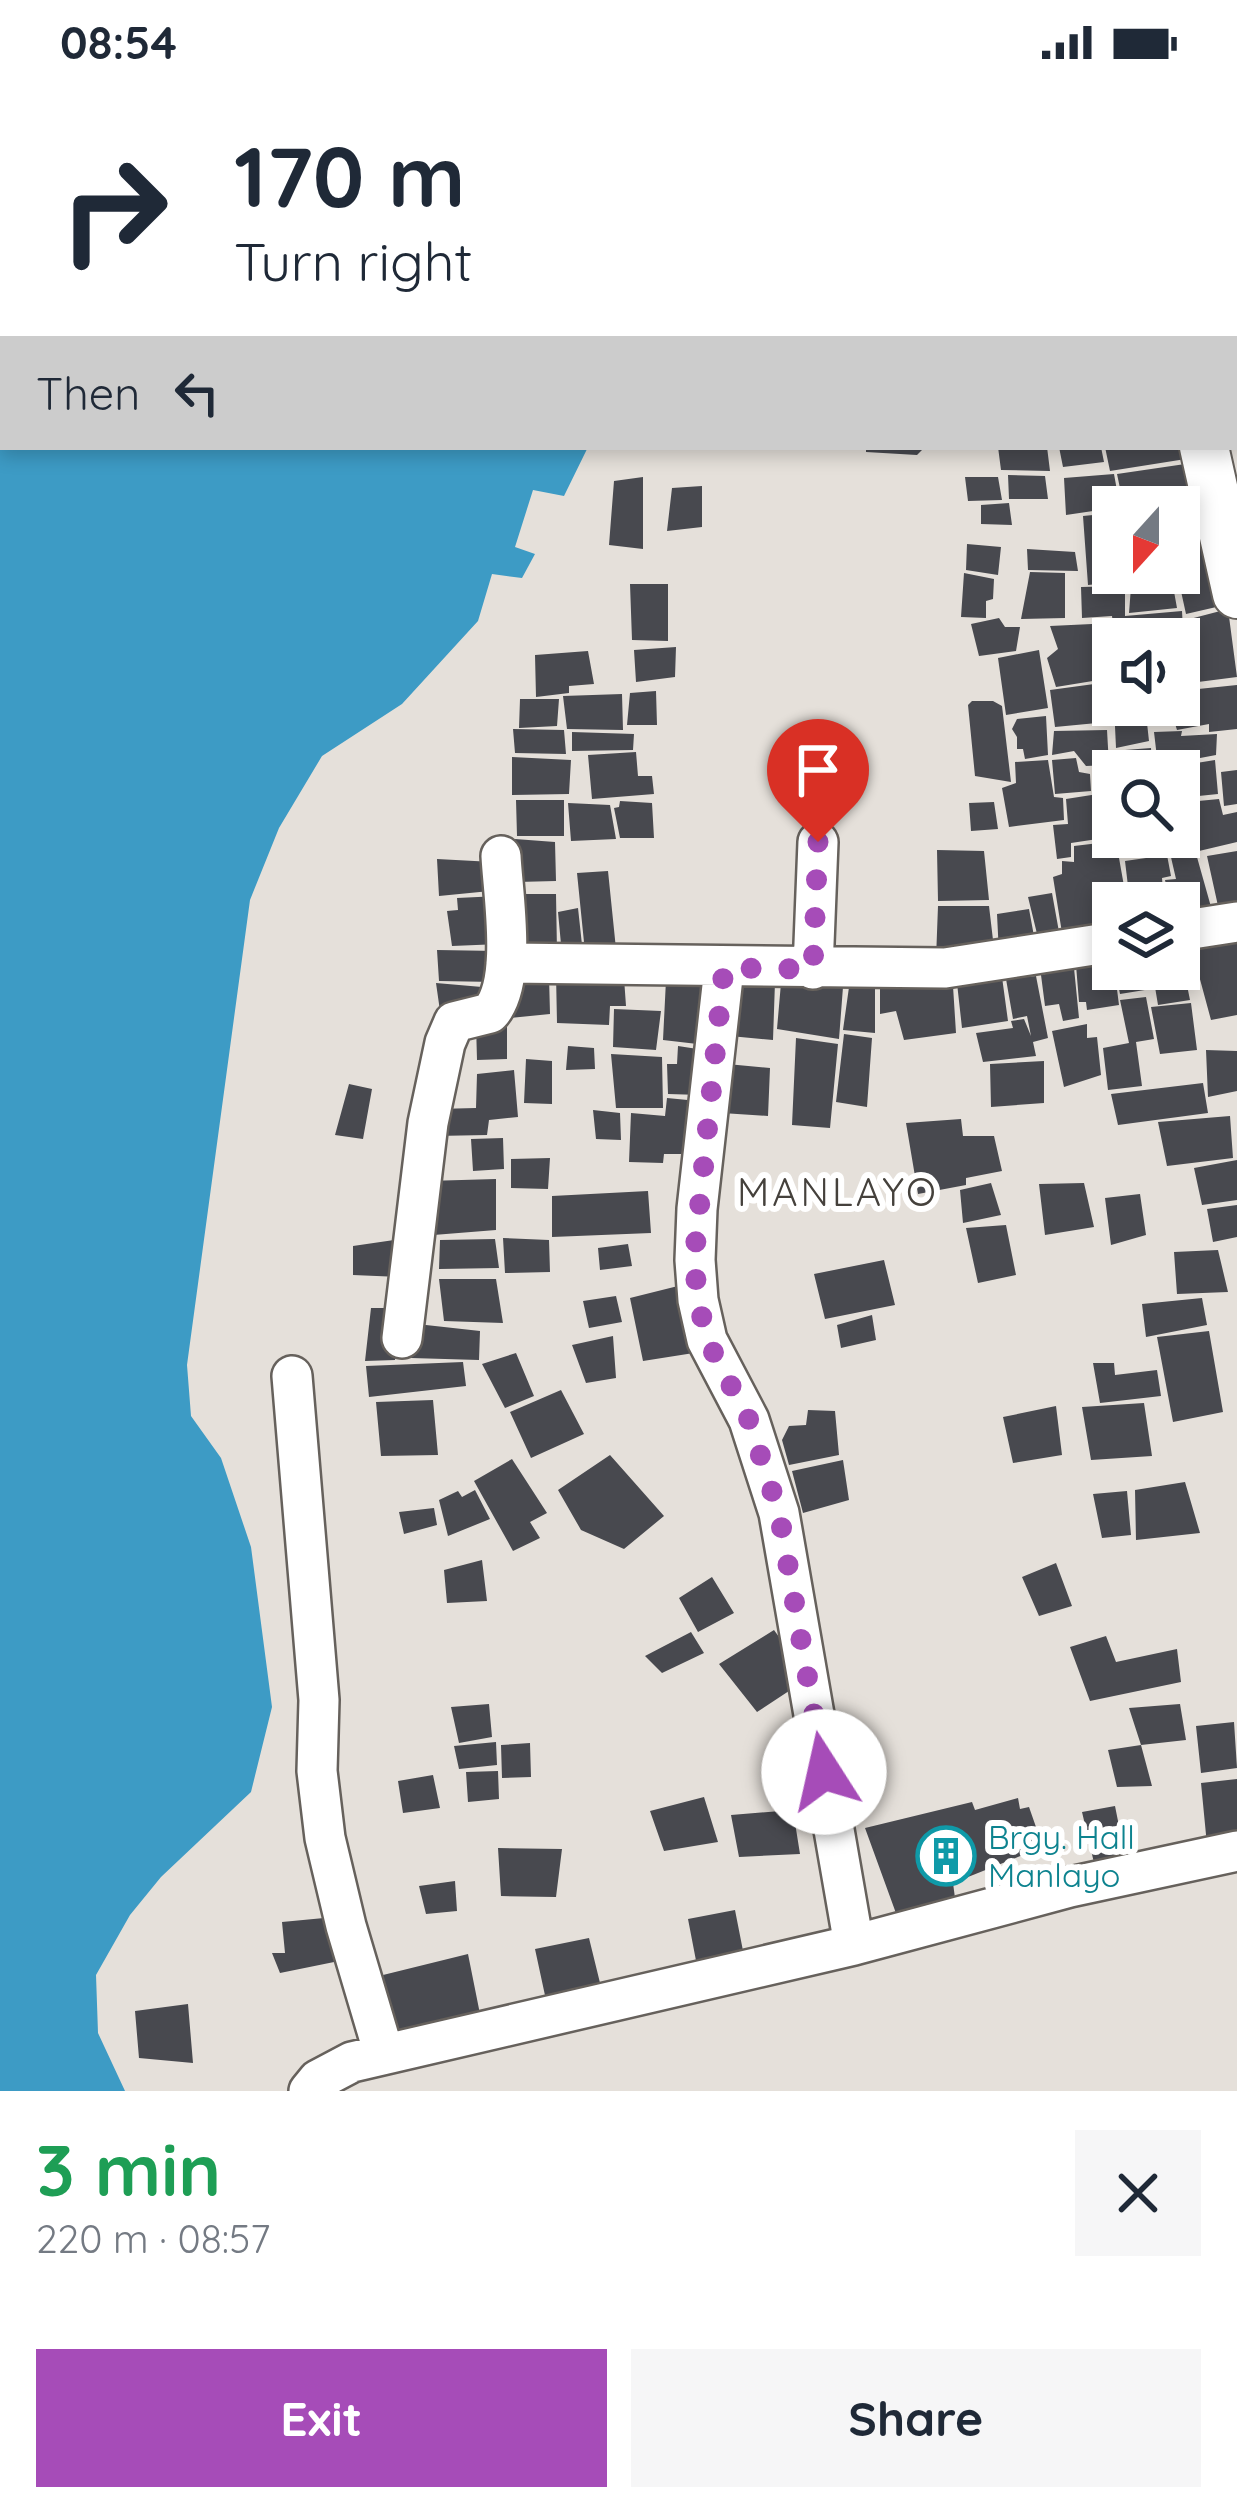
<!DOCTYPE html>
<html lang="en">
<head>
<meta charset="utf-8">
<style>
	:root { --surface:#fff; --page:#f6f6f7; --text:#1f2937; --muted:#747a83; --accent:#a64cb8 }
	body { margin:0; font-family:Quicksand,sans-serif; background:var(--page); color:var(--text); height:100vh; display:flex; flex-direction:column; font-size:45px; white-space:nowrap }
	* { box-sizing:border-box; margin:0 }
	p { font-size:39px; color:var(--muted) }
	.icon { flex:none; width:66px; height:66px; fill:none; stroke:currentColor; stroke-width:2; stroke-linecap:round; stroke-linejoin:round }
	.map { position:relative; height:2007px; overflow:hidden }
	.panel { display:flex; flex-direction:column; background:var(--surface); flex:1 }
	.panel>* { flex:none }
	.top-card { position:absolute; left:0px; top:0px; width:1239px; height:366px; box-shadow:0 6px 18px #0003; background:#fff; color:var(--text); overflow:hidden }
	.needle { width:78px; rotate:201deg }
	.controls { position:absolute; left:1092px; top:402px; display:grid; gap:24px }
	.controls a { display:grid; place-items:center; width:108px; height:108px; border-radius:0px; background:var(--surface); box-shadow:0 6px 18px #0003; font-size:60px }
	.pin { position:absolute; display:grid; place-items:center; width:102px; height:102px; color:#fff; margin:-123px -51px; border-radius:50% 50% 50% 0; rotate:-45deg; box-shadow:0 0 12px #0007 }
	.pin .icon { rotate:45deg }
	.me { position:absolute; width:132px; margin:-66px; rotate:350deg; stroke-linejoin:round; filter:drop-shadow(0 0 9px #0008) }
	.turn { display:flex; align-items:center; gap:42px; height:252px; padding:0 36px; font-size:54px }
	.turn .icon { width:156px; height:156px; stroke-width:2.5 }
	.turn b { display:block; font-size:84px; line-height:102px }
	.then { display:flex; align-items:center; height:114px; padding:0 36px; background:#0003; gap:24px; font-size:45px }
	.round { display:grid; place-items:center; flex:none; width:126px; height:126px; border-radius:0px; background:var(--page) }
	.head { display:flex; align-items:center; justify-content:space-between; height:204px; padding:0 36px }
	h1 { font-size:72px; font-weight:700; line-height:90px; color:#1e9e55 }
	.cta { display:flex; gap:24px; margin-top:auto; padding:24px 36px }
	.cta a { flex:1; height:138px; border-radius:0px; background:var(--accent); color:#fff; font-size:48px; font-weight:700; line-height:138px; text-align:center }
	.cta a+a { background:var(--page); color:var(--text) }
	.status { display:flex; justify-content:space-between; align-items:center; height:84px; padding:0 60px; background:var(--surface); direction:ltr }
	.status svg { height:33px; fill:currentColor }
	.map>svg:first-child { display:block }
	.water { fill:#3d9bc5 }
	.building { fill:#48494f }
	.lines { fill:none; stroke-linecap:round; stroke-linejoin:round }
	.minor-casing { stroke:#66615c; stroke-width:44 }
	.major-casing { stroke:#66615c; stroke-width:52 }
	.minor { stroke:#fff; stroke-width:39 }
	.major { stroke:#fff; stroke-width:48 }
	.route { stroke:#a64cb8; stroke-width:21; stroke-dasharray:0 37.8 }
	.labels { text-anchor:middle; stroke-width:12; stroke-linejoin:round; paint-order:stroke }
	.culture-label { font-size:33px; fill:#0d838f; stroke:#fff; text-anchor:start }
	.quarter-label { font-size:39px; letter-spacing:3px; fill:#45413c; stroke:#fff }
</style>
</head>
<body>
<div class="status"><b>08:54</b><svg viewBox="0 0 49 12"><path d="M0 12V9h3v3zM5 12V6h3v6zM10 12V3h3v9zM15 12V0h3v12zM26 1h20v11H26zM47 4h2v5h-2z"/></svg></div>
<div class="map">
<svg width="1237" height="2007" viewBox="0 0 1237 2007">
	<rect width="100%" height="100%" fill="#e5e0da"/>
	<path class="water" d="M0,0H807L3,3V363H588L564,412L533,406L515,463L535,470L522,494L492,490L478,537L402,620L322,672L279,744L250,816L187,1281L191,1332L221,1374L251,1463L272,1623L251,1708L161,1793L130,1831L96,1891L98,1949L125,2007H0Z"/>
	<path class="building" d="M866,363H925L917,371L866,368Z
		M998,363H1047L1050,387L1001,386Z
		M1059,363H1101L1104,378L1063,383Z
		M1105,363H1190L1192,374L1110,387Z
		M1192,379L1198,417L1124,423L1117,390Z
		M1114,390L1120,423L1066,431L1064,394Z
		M1008,391L1045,392L1048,415H1009Z
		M643,393V465L609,461L614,397Z
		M965,393H998L1002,416L968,417Z
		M702,402V443L667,447L672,404Z
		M1009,419L1012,441L981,440V421Z
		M1113,429V489H1126L1127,497L1088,501L1083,432Z
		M1210,447L1225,521L1186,530L1177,489L1179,453Z
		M967,460L1001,463L998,491L966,486Z
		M1027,465L1075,468L1078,487L1028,486Z
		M1030,488L1065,489V534L1021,535Z
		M964,489L994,495L993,515L986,517V534L961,533Z
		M630,500H668V557L632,556Z
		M1125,502V532L1182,527L1184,565H1179V555H1115L1112,532L1082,534L1081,503Z
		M1173,502L1177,524L1129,529L1131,503Z
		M1228,525L1237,593L1198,598L1195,561L1187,563L1186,536Z
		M999,534L1005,543H1020L1016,567L979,572L971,540Z
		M1113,539L1105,595L1056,603L1047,574L1058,565L1050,542Z
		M676,563L675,593L636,598L634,566Z
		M1039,566L1048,624L1006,631L998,574Z
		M588,567L594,600L569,602V609L536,613L535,571Z
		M1191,570L1195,601L1179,603V571Z
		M1109,598V623L1099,622L1097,639L1055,643L1050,606Z
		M1237,601V645L1209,648V640L1177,646L1169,621H1179V607Z
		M656,607L657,641H627L630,609Z
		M622,610L623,646L567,645L563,612Z
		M520,615H559L557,642L519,644Z
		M972,617H993L1002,622L1011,698L975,692L968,621Z
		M1114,621H1145L1149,657L1116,664Z
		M1046,632L1048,671L1025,675L1023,665H1017V653L1012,645L1017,635Z
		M513,645L564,646L566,670L515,669Z
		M1107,646L1109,681L1086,682L1074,667L1052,671L1054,647Z
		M1182,647L1181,652L1217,650L1216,671L1158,682L1154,648Z
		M572,648L634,650L633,666L572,667Z
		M1151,664L1152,681L1138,683V687H1113V707H1096L1094,692L1113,686L1112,667Z
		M636,668L638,692H652L654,710L592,715L588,671Z
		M512,673L571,676L569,710L512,711Z
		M1076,674L1079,688L1090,690L1091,707L1055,710L1052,676Z
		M1048,676L1054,713L1063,714L1064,736L1009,743L1002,704L1016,699L1015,678Z
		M1215,676L1218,710L1179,714V687H1147Z
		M1237,686V720L1224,722L1221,688Z
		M1098,710L1100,723H1108L1111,753L1071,759V773L1057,775L1053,741L1068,740L1066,715Z
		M1219,715L1223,731L1237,728V758L1199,767L1188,718Z
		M516,716H564V752H517Z
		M620,717L652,719L654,754H620L614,724L619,723Z
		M994,718L998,745L971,747L969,719Z
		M1179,718H1184L1192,761L1122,773L1118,753H1179Z
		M568,719L610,721L616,755L571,757Z
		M515,755L555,758L556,797L517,798Z
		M1116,757L1127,819H1113V846L1063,855L1053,793L1062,790V777L1074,778V762Z
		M937,766L984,767L989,816L938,817Z
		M1195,766L1213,830L1179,836V819H1170L1165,796L1176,795L1170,769Z
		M1237,767V827L1220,831L1207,772Z
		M1167,771L1171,792L1162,794L1164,819H1130L1125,777Z
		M437,775L493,778L490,807L439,812Z
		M608,787L616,865L585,868L577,789Z
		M1052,809L1061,859L1040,862L1028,813Z
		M523,810H556L557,868L523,867Z
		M499,812L500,860L452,862L447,827L458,826L457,814Z
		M938,822H989L995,873L936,875Z
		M578,824L583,870L562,871L558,828Z
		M1029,825L1036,863L999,870L997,830Z
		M1237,854V931L1211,936L1191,862Z
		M1179,862L1190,916L1158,921L1152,885H1179Z
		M437,866L497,867L495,898L439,897Z
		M1113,874L1119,921L1087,926L1086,918H1079L1076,881Z
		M1074,884L1079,934L1063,937L1059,920L1045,922L1041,891Z
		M1115,885H1149L1151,905L1120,910Z
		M556,890L624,894L626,922H610L609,941L557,939Z
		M514,892H549L550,930L510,934Z
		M1036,892L1048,954L1033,958L1036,972L983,978L976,949L1013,944L1011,937L1024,935L1031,952L1027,932L1013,935L1006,895Z
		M1002,893L1008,937L962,944L957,899Z
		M733,894L775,898L773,956L730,952Z
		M666,896L711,898L706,961L663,956Z
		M850,896L875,897V949L843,946Z
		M880,898L953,902L956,949L904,956L896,927L880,930Z
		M436,899L482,903L484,928L441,934Z
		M781,899L843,903L839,955L777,945Z
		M1146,913L1154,955L1136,958L1142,1002L1108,1006L1103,964L1129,959L1120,916Z
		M1191,919L1197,966L1160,970L1151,923Z
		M614,925L661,927L656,966L613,963Z
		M507,939V975L477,976L476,940Z
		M1087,940V954L1097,953L1101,991L1064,1003L1052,947Z
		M844,950L872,954L867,1023L836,1018Z
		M796,954L838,960L830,1044L792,1041Z
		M568,962L594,964L595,985L566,986Z
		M678,962L704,966L701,1011L668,1010L667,980H677Z
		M1206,966L1237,967V1007L1208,1013Z
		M611,970L662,973L663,1024H616Z
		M526,975L552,977V1020L524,1019Z
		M1044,977V1019L991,1023L990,980Z
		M727,980L770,984L768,1032L722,1029Z
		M514,986L518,1033L489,1036L487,1051L435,1052L437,1025L476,1024L477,990Z
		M1203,999L1208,1029L1118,1041L1111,1010Z
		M349,1000L372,1005L363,1055L335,1051Z
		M667,1014L698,1017L695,1070H664L663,1079L629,1078L631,1029L665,1032Z
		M593,1026L620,1029L621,1056L596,1055Z
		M1230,1032L1233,1074L1167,1082L1158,1038Z
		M961,1035L963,1052H994L1002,1087L966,1094V1101L918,1110L906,1039Z
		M503,1054L504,1085L473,1087L471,1055Z
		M550,1074L548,1105L511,1104V1075Z
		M1237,1076V1116L1202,1121L1194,1084Z
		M496,1095V1146L421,1152L427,1097Z
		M991,1099L1001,1131L963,1139L960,1106Z
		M1084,1099L1094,1143L1045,1151L1039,1100Z
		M648,1107L651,1149L552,1153V1112Z
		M1140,1110L1146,1151L1111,1161L1105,1114Z
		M1237,1121V1153L1213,1158L1207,1125Z
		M1006,1141L1016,1191L978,1199L966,1144Z
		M503,1154L549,1156L550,1188L505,1189Z
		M401,1155L400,1193L353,1191V1162Z
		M495,1155L499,1184L439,1185L440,1156Z
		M628,1160L632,1182L600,1186L598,1164Z
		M1218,1166L1228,1208L1177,1210L1174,1168Z
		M884,1176L895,1221L825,1235L814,1190Z
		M439,1195H496L503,1239L444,1237Z
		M682,1201L700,1268L643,1277L630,1214Z
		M616,1212L622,1238L589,1244L583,1217Z
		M1202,1214L1207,1241L1146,1253L1142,1220Z
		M371,1224H397L395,1276L365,1277Z
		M872,1231L876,1256L841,1264L837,1241Z
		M417,1240L480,1247L479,1276L411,1274Z
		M1209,1247L1223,1328L1173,1338L1157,1253Z
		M613,1252L616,1294L586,1299L572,1261Z
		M516,1269L534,1312L505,1324L482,1280Z
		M463,1278L466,1302L369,1313L366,1282Z
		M1093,1279H1114L1115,1291L1157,1286L1161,1312L1100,1319Z
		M561,1306L584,1350L531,1374L510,1328Z
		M433,1316L438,1371L381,1372L376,1318Z
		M1144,1319L1152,1372L1091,1376L1082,1323Z
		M1056,1322L1062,1371L1013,1379L1003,1333Z
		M808,1326L835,1327L839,1371L789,1381L782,1356L789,1342L806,1341Z
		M610,1371L664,1432L624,1465L581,1446L558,1406Z
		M512,1375L547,1429L530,1438L540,1454L513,1467L474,1397Z
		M843,1376L849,1416L803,1429L792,1387Z
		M1185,1398L1200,1449L1136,1456L1135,1406Z
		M475,1406L490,1435L448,1452L439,1416L458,1407L462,1413Z
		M1127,1407L1131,1451L1102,1454L1093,1410Z
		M434,1424L437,1441L404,1450L399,1428Z
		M482,1476L487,1517L447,1519L444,1486Z
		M1056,1479L1072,1522L1039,1532L1022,1493Z
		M712,1493L734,1529L698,1548L679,1514Z
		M774,1546L797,1578L785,1583L795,1603L757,1628L719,1580Z
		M691,1548L704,1569L662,1589L645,1572Z
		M1106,1552L1116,1578L1177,1565L1181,1598L1090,1617L1070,1563Z
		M489,1620L492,1653L459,1659L451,1623Z
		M1180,1620L1186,1656L1141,1661L1129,1624Z
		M1234,1638L1237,1684L1201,1689L1196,1642Z
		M496,1658L497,1681L459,1685L454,1662Z
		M530,1659L531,1693L502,1694L501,1661Z
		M1141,1661L1152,1702L1117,1703L1108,1666Z
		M498,1687L499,1715L468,1718L466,1688Z
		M433,1691L440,1724L403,1729L398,1697Z
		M1237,1695V1759L1207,1761L1201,1699Z
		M704,1713L718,1758L664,1767L650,1727Z
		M1018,1714L1020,1725L1029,1723L1043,1763L953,1799L955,1814L897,1832L865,1744L972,1718L975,1726Z
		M1115,1722L1125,1772L1095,1783L1082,1728Z
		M793,1726L800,1770L739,1773L731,1731Z
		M498,1764L562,1765L556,1813L501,1812Z
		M455,1797L457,1827L426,1830L419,1802Z
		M735,1826L745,1877L698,1887L688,1835Z
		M324,1834L325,1845L333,1846L339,1877L280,1889L272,1869H285L282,1838Z
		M589,1854L601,1903L546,1916L535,1865Z
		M468,1870L480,1930L397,1950L383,1891Z
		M188,1920L193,1979L139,1974L135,1927Z"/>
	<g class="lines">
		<defs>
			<path id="minor" d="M1179,847L1237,838
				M506,879L945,884L1113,858
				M724,884L697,1125L695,1176L698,1216L707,1256L749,1336L779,1429L854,1861
				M813,885L818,758
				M402,1254L428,1039L445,959L454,938L490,929C518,898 503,812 501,772
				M292,1292L319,1616L317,1687L325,1754L346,1842L384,1970
				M309,2007L318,1996L352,1978L854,1861L1070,1803L1237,1767"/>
			<path id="major" d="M1177,0V3
				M1204,363L1237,510"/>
		</defs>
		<use href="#minor" class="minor-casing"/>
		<use href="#major" class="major-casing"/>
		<use href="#minor" class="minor"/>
		<use href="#major" class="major"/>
	</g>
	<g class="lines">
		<path class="route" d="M818,758L813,885L724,884L694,1176L698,1216L707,1256L749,1336L779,1429L824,1688"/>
	</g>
	<defs>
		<symbol id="building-ring" viewBox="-11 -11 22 22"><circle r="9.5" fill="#fff" stroke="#0f9aa8" stroke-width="1.5"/><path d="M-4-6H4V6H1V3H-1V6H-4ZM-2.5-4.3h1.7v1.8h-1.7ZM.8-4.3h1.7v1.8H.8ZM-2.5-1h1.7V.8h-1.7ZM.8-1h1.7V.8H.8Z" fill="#0f9aa8"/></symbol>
	</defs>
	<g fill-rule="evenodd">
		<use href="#building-ring" x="913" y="1739" width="66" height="66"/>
	</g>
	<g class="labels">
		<g class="culture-label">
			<text x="988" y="1765">Brgy. Hall<tspan x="988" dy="38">Manlayo</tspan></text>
		</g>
		<g class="quarter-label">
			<text x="838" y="1122">MANLAYO</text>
		</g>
	</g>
</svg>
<div class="controls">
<a><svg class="needle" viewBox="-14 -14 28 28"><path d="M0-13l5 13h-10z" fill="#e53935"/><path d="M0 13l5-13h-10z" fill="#747a83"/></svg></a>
<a><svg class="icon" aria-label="sound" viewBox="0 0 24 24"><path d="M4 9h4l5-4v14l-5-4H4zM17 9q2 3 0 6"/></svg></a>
<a><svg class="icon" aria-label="search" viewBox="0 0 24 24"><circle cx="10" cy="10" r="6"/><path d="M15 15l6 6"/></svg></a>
<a><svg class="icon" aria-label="layers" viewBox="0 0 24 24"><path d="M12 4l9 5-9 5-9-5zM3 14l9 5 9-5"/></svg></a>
</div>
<div class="pin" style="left:818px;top:758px;background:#d93025"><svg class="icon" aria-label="arrive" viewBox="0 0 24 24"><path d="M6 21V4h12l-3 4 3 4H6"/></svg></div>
<svg class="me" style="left:824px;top:1688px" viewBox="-20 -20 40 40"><circle r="19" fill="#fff"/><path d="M0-13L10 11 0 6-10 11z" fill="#a64cb8"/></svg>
<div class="top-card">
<div class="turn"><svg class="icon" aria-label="right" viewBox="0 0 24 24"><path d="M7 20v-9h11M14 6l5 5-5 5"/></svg><div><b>170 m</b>Turn right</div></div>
<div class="then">Then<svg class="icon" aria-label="left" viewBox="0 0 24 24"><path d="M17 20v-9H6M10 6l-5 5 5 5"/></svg></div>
</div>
</div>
<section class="panel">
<div class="head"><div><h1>3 min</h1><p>220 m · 08:57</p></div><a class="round"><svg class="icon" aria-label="close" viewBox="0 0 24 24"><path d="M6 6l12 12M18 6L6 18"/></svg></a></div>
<div class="cta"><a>Exit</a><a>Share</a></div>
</section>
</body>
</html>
